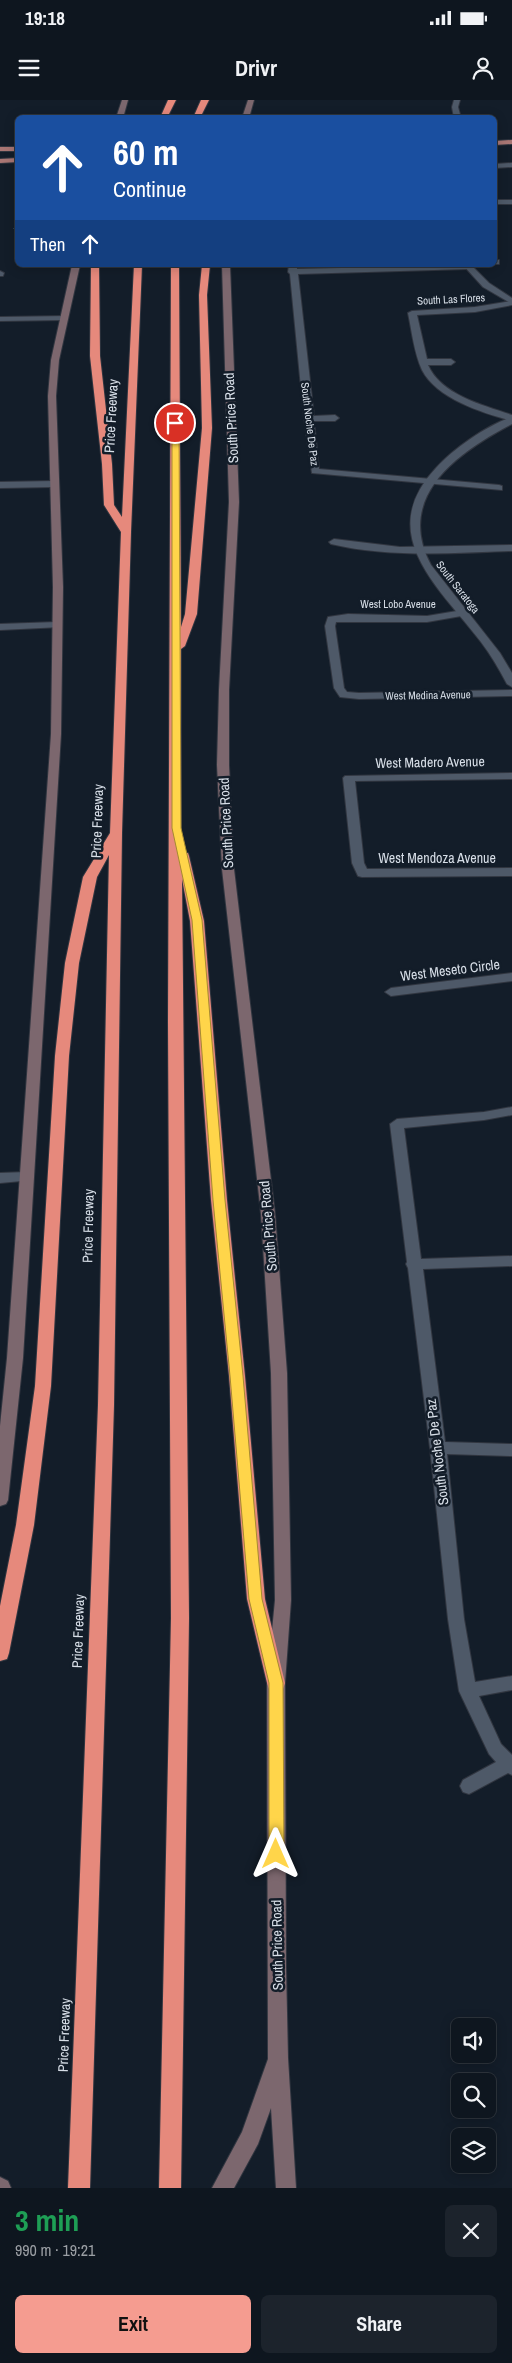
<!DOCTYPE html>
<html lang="en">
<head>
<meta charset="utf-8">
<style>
	:root { --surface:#0e161f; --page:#1c232c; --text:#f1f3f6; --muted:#9b9fa4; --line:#2e353d; --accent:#f59c90 }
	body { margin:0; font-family:"Archivo Narrow",sans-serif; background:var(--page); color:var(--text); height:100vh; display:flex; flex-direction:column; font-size:19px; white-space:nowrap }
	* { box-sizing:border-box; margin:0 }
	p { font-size:16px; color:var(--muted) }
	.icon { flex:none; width:28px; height:28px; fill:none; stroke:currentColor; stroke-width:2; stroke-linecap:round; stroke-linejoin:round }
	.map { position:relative; height:2088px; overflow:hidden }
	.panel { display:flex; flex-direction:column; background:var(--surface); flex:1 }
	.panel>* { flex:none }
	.top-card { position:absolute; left:15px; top:15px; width:482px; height:152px; border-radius:8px; box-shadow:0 2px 12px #0003,0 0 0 1px var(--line); background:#1a4fa0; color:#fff; overflow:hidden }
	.controls { position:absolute; left:451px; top:1918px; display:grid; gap:10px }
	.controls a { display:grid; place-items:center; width:45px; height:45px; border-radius:8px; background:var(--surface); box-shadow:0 2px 12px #0003,0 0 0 1px var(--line); font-size:25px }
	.pin { position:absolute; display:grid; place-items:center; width:42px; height:42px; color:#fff; margin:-21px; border:2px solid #fff; border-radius:50%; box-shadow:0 1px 5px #0007 }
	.me { position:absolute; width:55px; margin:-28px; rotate:0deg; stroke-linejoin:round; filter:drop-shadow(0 0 4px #0008) }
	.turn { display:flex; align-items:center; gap:18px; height:105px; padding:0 15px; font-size:22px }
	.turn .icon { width:65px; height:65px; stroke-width:2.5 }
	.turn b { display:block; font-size:35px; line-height:42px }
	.then { display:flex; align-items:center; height:48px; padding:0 15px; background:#0003; gap:10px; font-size:19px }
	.round { display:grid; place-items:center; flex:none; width:52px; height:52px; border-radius:8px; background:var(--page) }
	.headline { display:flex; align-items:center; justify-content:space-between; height:85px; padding:0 15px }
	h1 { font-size:30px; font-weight:700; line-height:38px; color:#1e9e55 }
	.cta { display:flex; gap:10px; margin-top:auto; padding:10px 15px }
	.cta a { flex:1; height:58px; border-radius:8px; background:var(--accent); color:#111; font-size:20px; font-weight:700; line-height:58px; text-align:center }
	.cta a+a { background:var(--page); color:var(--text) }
	.status { display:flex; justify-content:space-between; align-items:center; height:35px; padding:0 25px; background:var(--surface); direction:ltr }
	.status svg { height:14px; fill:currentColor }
	header { display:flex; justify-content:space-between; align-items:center; height:65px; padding:0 15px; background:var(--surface); font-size:22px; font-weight:700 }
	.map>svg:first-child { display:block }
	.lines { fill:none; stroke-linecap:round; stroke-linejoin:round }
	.minor-casing { stroke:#313640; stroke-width:2 }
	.tertiary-casing { stroke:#313640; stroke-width:2 }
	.secondary-casing { stroke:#313640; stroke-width:2 }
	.primary-casing { stroke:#313640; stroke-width:2 }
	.motorway-casing { stroke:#313640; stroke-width:2 }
	.minor { fill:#4e5968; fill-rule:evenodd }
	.tertiary { fill:#4e5968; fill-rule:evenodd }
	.secondary { fill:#7c676e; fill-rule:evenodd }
	.primary { fill:#a97674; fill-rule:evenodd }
	.motorway { fill:#e6897c; fill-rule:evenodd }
	.wall { fill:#7897c2 }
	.building { fill:#8bb0e2; stroke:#617b9e }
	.route { fill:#ffd54a; stroke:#a68a30 }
	.labels { text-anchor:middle; stroke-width:5; stroke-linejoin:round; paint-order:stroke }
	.far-street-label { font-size:11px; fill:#d7dee7; stroke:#131d29 }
	.street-label { font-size:14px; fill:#d7dee7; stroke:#131d29 }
</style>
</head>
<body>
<div class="status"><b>19:18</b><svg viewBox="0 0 49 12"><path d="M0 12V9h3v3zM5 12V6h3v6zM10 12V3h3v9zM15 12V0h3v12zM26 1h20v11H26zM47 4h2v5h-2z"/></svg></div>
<header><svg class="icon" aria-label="menu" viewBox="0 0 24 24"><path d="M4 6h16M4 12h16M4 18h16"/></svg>Drivr<svg class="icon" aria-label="person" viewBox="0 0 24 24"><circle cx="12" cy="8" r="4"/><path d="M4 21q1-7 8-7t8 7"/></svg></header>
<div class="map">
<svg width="512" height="2088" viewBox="0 0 512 2088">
	<rect width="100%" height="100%" fill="#131d29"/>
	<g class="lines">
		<defs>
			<path id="minor" d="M454,0H460L458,7L461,18H454L452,7Z
				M512,63V67L495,68V64Z
				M495,100H512V104H495Z
				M495,160H499V164H495Z
				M289,165H297V169L472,165V169H469L298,174L314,316L335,315L339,318L335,321H314L319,369L499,385L502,386V390L312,373L304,319L290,174L288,172Z
				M0,171L4,173L3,176H0Z
				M512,201V205L475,212L417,215L427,259H451L455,262L451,265H428C441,295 483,305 512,315V321C483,313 437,299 422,270C414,253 412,232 408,213L412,211L475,207Z
				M67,216L68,218L64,220L0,221V217Z
				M0,382L54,381L59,384L54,387L0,388Z
				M334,439L400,447L512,445V451C452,453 390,458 331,444L329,442Z
				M463,510L468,513L467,515L427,522H336L335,526L344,588L347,592L359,593L512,590V596L359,599L340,597L334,588L325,526L328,517L348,514L427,516Z
				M57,522L61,523V527L0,530V524Z
				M512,673V679L355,681L364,763L367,769L512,768V776L362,777L358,776L352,763L343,678L345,676Z
				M512,873V881L391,896L385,892L391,888Z
				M512,1007V1015L484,1020L404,1028L421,1159L512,1156V1166L423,1169L445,1342L512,1344V1356L447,1354L464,1519L475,1582L512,1576V1590L479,1596L501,1644L512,1655V1675L508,1673L469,1694L463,1692L460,1686L463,1680L496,1662L489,1654L459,1591L448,1519L430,1348L408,1168L406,1164L407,1162L390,1024L397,1019L484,1012Z
				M27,1072L32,1074L34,1077L32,1080L0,1083V1073Z"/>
			<path id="tertiary" d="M463,165H471L489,183L512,198V204L483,187Z
				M512,317V324C459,352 394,396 431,465L500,553L512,573V587L507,584C499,569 491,555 481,542C441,489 373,435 436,368C453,349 487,325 512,317Z"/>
			<path id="secondary" d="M122,0H128L123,18H116Z
				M248,0H254L249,18H242Z
				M72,165H80L59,260L56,296L63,487L61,634L23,1258L8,1400L6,1404L0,1406V1326L7,1258L51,634L53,487L48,296L51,260Z
				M222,165H230L239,402L229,590V665L234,769L275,1114L287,1273L291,1500L285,1583L286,1867L288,1958L296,2088H276L271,2008L258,2044L234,2088H212L242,2032L268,1959L267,1583L275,1500L271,1273L261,1114L222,769L217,665L219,590L229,402Z
				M0,2077L8,2081L11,2088H0Z"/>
			<path id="primary" d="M512,40V44L495,45V41Z
				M0,47H18V51H0Z
				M18,58V62L0,63V59Z"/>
			<path id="motorway" d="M168,0H176L167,18H160Z
				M201,0H209L200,18H193Z
				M91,165H99L100,256L112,364L114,405L122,417L134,165H142L131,432L122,733L114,1305L90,2088H68L98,1305L109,755L97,777L79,863L69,956L51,1286L34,1425L9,1553L7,1559L0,1561V1506L16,1425L35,1286L55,956L65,863L83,777L110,733L121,432L104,405L102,364L90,256Z
				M171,165H179L181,527L185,514L202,328L199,195L202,165H210L207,195L212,328L197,514L185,546L181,549V753H188L189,756L204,821L227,1100L245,1276L265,1499L285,1583L283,1589L276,1591L269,1589L267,1583L247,1499L229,1276L211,1100L190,821L182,779L189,1518L181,2088H159L171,1518L168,922Z"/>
		</defs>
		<use href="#minor" class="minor-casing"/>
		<use href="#tertiary" class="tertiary-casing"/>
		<use href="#secondary" class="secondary-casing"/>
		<use href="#primary" class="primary-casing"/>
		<use href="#motorway" class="motorway-casing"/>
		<use href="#minor" class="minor"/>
		<use href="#tertiary" class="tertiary"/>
		<use href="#secondary" class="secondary"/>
		<use href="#primary" class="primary"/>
		<use href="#motorway" class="motorway"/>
	</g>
	<path class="wall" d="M18,117V140H14V129Z"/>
	<path class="building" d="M18,117V129H14Z"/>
	<path class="route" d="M175,321L179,323L181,728L202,820L225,1100L243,1276L262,1499L283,1583L284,1754L282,1758L276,1760L271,1758L269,1754V1583L249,1499L230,1276L213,1100L192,820L172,728V323Z"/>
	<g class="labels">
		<g class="far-street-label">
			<text transform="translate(451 199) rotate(-3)" y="4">South Las Flores</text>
			<text transform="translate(310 324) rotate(83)" y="4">South Noche De Paz</text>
			<text transform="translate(458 487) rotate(52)" y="4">South Saratoga</text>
			<text x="398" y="508">West Lobo Avenue</text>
			<text transform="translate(428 595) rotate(-1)" y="4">West Medina Avenue</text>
		</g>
		<g class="street-label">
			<text transform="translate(111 316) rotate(-87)" y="5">Price Freeway</text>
			<text transform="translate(231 318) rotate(-93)" y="5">South Price Road</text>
			<text transform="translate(430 662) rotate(-1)" y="5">West Madero Avenue</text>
			<text transform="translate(97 721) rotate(-88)" y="5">Price Freeway</text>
			<text transform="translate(226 723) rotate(-93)" y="5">South Price Road</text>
			<text x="437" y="763">West Mendoza Avenue</text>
			<text transform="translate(450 870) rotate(-7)" y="5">West Meseto Circle</text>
			<text transform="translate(88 1126) rotate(-89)" y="5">Price Freeway</text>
			<text transform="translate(268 1126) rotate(-95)" y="5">South Price Road</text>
			<text transform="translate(437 1352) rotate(-97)" y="5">South Noche De Paz</text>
			<text transform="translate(78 1531) rotate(-88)" y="5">Price Freeway</text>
			<text transform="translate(277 1845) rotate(-91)" y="5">South Price Road</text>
			<text transform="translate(64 1935) rotate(-88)" y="5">Price Freeway</text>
		</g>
	</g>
</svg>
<div class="controls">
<a><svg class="icon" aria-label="sound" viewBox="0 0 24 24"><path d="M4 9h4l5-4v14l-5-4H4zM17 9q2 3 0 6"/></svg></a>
<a><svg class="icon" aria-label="search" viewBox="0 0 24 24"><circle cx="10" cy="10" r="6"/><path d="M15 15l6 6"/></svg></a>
<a><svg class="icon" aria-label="layers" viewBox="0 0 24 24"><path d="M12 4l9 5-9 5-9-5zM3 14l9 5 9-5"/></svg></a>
</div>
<div class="pin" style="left:175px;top:323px;background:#d93025"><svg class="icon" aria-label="arrive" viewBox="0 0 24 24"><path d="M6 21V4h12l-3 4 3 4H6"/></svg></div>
<svg class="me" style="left:276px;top:1754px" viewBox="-20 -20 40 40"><path d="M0-17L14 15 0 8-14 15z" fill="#ffd54a" stroke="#fff" stroke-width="4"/></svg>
<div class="top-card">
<div class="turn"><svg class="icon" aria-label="ahead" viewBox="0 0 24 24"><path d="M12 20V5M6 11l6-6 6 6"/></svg><div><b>60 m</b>Continue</div></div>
<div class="then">Then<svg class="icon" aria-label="ahead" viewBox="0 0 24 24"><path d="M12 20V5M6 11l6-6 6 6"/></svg></div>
</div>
</div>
<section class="panel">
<div class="headline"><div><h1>3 min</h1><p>990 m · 19:21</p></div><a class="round"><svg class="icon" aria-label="close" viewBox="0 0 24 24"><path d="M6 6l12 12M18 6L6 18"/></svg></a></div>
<div class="cta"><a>Exit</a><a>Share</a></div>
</section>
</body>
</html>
